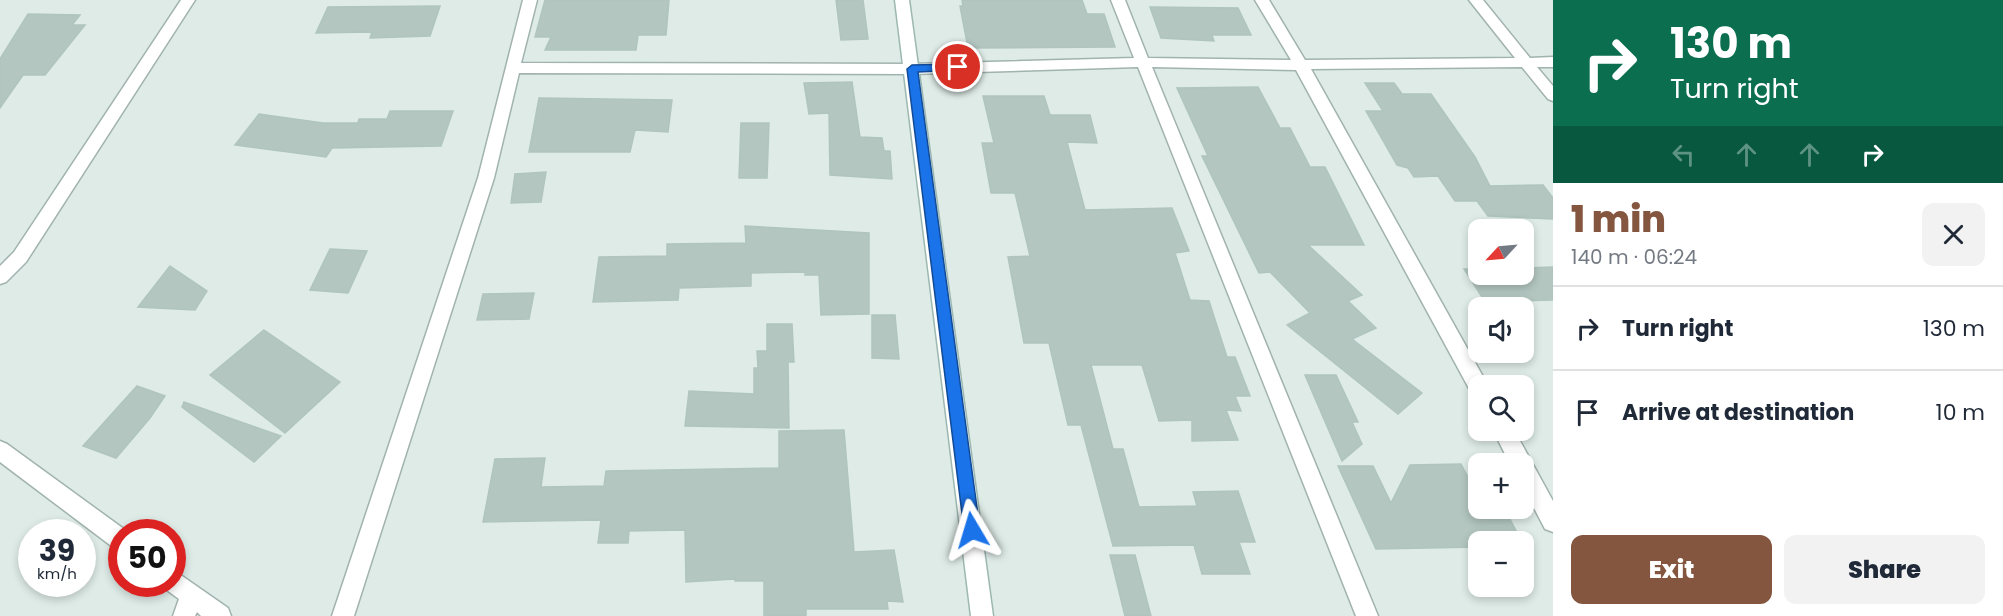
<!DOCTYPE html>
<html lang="en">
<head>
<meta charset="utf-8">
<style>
	:root { --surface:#fff; --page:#f2f2f3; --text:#1f2937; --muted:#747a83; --line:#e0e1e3; --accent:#84563f }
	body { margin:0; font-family:Poppins,sans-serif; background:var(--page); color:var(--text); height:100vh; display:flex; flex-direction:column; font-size:22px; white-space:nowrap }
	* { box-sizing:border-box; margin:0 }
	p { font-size:20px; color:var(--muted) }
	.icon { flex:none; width:33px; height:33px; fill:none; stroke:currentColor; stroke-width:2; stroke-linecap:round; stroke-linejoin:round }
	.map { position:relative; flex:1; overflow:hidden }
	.sheet { display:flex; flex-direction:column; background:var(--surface); width:450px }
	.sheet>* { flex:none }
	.top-card { background:#0b6e4f; color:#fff; overflow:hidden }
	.needle { width:39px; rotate:244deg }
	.controls { position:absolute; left:1468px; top:219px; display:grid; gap:12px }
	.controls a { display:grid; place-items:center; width:66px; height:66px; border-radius:12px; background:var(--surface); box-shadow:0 3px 9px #0003; font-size:30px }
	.speed { position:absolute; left:18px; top:519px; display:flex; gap:12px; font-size:30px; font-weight:700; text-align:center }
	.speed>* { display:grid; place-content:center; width:78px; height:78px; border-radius:50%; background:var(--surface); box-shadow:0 3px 9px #0003; line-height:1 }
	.speed small { font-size:15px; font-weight:400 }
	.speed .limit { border:9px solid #d22; background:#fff; color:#111 }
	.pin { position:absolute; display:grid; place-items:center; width:51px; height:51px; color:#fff; margin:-26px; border:3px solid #fff; border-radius:50%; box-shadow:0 2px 6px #0007 }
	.me { position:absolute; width:66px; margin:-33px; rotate:353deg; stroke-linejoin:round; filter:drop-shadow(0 0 4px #0008) }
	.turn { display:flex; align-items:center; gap:21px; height:126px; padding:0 18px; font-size:27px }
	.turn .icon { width:78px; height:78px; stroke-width:2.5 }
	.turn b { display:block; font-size:42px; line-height:51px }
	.lanes { display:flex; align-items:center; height:57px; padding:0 18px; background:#0003; justify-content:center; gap:30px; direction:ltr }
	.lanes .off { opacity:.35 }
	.round { display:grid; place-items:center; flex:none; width:63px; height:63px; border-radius:12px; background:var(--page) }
	.summary { display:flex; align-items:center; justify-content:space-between; height:102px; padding:0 18px }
	h1 { font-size:36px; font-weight:800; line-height:45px; color:var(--accent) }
	.cta { display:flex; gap:12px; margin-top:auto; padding:12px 18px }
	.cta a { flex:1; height:69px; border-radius:12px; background:var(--accent); color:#fff; font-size:24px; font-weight:800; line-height:69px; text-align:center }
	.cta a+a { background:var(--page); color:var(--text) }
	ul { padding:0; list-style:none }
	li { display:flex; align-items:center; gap:18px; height:84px; padding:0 18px; border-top:2px solid var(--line) }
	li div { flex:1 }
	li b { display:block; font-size:22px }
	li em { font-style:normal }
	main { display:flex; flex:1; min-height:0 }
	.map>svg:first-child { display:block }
	.building { fill:#b3c6c0; stroke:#b0c5bf; stroke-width:1.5 }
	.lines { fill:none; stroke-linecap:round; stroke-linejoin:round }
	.minor-casing { stroke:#a1b3af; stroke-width:3 }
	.secondary-casing { stroke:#9cb8b1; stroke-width:3 }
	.minor { fill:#fff; fill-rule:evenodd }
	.secondary { fill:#fff; fill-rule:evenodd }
	.route { fill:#1a73e8; stroke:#114b97; stroke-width:1.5 }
</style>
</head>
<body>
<main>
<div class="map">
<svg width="1553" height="616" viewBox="0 0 1553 616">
	<rect width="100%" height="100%" fill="#deebe7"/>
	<path class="building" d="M545,0H669L666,35H638L636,50H545L551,37H535Z
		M836,0H863L868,39L841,40Z
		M962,0H1082L1087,14H1104L1115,47L968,48L960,6H963Z
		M440,6L430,36L370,38L372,32L316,33L328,7Z
		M1150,7L1238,8L1251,35H1212L1214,41L1161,38Z
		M28,14L80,15L72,25H85L45,75H23L0,108V59Z
		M852,82L860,137L882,138L884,151H890L892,179L830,175L829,113L809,114L804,83Z
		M1365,83H1394L1402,94H1431L1475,157L1490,186L1543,185L1553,198V219L1488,216L1477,201H1455L1438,176L1414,177L1408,168L1397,165L1366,111H1383Z
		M1258,87L1280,128H1290L1310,167H1325L1364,245H1308L1362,295L1348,301L1376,328L1352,339L1422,393L1398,414L1287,325L1310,313L1270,272L1259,273L1202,156H1208L1177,88Z
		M983,96H1044L1050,115H1090L1097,143L1067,142L1085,210L1172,208L1189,251L1175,253L1190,300L1209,301L1227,357H1235L1250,396H1235L1241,411L1226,410L1238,440L1192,441V420L1159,421L1142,365H1091L1113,449H1123L1139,507L1197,506L1193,492L1238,491L1255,542H1239L1250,574H1202L1194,545L1113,546L1081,425H1068L1049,343H1024L1008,257L1030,256L1015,193H991L982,143H994Z
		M539,98L672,100L668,132L635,130L630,152H529Z
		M390,111H453L441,146L332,148L326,157L235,145L259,114L323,123H358L359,119H387Z
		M741,123H769L767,178H739Z
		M546,172L541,202L511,203L515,174Z
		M745,226L869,233V314L821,315L819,275H805V272L751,273V286L679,288L678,300L593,302L599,257L667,256V244L746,243Z
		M330,249L367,251L348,293L310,290Z
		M170,266L207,291L195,310L138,307Z
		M1553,267V300L1515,301L1520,308H1489L1464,269H1479V274H1524V268Z
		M534,293L529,319L477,320L483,294Z
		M872,315H895L899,359L872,358Z
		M767,324H792L794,362H788L789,428L685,426L689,391L754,394V368H758L757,351H767Z
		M264,330L340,382L285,433L210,375Z
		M1305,375H1336L1358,422H1352L1362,444L1342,461Z
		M137,386L165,396L150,418L116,458L83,446Z
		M184,402L281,436L254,462L182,407Z
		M844,430L854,552L894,550L903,602L887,601L888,609H806V616H764V581H735V579L686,582L685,530L629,531L628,543H598L601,520L483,522L495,459L545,458L541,487L604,486L606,471L779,468V431Z
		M1461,464L1479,498V508H1504L1522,542H1479V547L1376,549L1338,466H1373L1391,503L1410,465Z
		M1110,555H1135L1151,616H1125Z"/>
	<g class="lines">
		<defs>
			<path id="minor" d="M181,0H195L26,262L6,282L0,284V266L14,252Z
				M523,0H537L521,63L912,64L1134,58L1111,0H1125L1148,58L1291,60L1255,0H1269L1305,60L1515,58L1469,0H1483L1530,58L1553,57V67H1537L1553,86V101L1548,99L1522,67L1311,69L1486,382L1487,386H1479V396L1472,394L1296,70L1152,67L1378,616H1356L1138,67L912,74L519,73L494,178L354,616H332L478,178Z
				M1493,430H1514L1553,501V532L1545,529L1524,489V464H1510Z
				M0,441L7,444L128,532H122V551L114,548L0,462Z
				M172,569L228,608L231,616H201L197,612L195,616H173L179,599L164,588L162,584H172Z"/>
			<path id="secondary" d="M895,0H909L993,616H971Z"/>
		</defs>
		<use href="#minor" class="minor-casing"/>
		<use href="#secondary" class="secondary-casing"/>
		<use href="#minor" class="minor"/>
		<use href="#secondary" class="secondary"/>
	</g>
	<path class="route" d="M958,64L962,65V70L918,72L980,530L978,535L972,537L966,535L964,530L907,69L912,65Z"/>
</svg>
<div class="controls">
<a><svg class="needle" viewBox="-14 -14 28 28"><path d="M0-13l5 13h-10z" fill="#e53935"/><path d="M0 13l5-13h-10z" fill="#747a83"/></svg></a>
<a><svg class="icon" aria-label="sound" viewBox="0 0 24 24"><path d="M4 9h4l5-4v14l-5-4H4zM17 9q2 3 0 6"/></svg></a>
<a><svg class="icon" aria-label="search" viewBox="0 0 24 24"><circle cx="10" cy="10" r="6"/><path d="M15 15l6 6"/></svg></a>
<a>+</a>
<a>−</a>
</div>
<div class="speed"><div>39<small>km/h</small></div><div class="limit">50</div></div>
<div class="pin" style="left:958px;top:67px;background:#d93025"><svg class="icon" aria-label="arrive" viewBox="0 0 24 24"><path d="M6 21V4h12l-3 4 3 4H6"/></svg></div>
<svg class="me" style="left:972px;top:530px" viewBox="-20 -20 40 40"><path d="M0-17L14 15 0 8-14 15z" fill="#1a73e8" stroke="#fff" stroke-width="4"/></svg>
</div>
<section class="sheet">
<div class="top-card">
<div class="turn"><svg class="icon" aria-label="right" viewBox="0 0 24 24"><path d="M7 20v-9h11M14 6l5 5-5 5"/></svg><div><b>130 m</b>Turn right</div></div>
<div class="lanes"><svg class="icon off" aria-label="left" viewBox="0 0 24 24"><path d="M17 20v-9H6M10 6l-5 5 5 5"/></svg><svg class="icon off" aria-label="ahead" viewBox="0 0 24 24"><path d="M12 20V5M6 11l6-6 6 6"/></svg><svg class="icon off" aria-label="ahead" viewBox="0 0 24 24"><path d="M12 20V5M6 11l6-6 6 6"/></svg><svg class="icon" aria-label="right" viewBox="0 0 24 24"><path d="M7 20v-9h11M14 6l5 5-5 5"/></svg></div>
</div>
<div class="summary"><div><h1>1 min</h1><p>140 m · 06:24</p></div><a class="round"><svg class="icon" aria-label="close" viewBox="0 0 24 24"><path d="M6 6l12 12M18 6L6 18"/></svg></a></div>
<ul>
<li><svg class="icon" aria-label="right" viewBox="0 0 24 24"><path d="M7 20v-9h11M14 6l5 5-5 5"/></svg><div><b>Turn right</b></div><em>130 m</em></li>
<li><svg class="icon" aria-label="arrive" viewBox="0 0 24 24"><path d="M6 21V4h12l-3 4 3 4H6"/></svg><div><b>Arrive at destination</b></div><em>10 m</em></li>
</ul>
<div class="cta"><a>Exit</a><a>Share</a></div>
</section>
</main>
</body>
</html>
